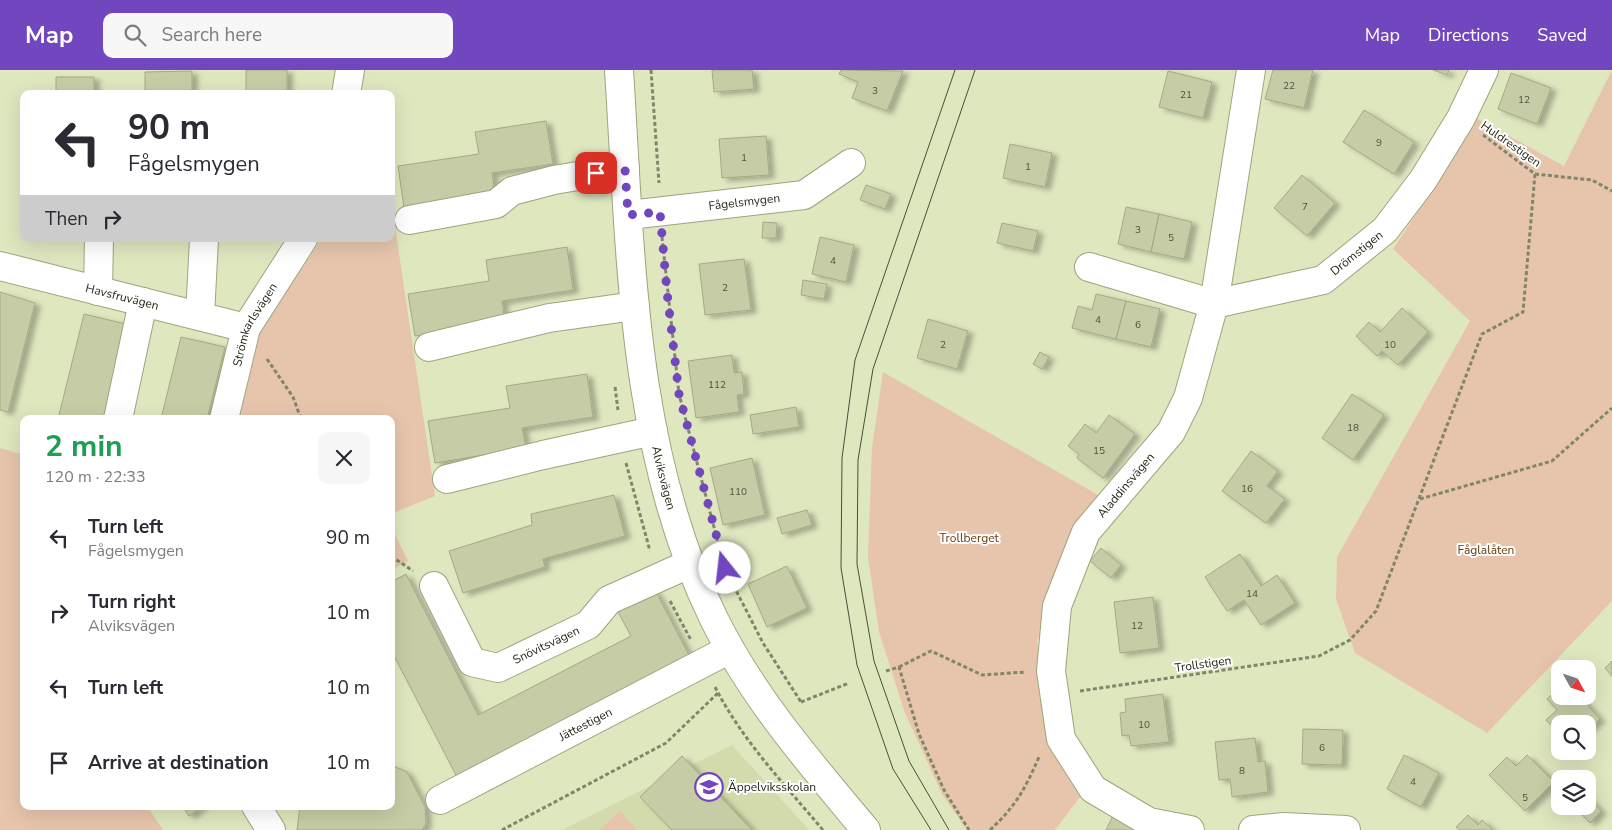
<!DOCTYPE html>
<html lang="en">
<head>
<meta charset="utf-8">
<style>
	:root { --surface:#fff; --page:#f7f7f7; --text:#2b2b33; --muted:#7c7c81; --accent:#7146be }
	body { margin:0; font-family:"Nunito Sans",sans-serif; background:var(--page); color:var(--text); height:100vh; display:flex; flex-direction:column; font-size:19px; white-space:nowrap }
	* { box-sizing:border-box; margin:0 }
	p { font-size:16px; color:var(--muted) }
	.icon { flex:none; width:28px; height:28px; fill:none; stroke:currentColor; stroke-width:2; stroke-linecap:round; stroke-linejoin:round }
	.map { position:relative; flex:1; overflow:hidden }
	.sheet { position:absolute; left:20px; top:345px; width:375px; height:395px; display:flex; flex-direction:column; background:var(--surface); border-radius:10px; box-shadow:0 5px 20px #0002 }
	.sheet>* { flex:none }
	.hud { position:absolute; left:20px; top:20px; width:375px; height:152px; border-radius:10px; box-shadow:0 5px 20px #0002; background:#fff; color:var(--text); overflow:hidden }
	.needle { width:32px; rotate:130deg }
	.tools { position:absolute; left:1551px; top:590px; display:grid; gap:10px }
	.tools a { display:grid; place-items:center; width:45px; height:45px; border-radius:10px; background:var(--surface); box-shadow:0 5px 20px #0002; font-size:25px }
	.pin { position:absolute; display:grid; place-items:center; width:42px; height:42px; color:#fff; margin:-21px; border-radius:10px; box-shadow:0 2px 8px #0006 }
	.me { position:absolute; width:55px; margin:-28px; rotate:344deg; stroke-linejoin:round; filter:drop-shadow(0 0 4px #0008) }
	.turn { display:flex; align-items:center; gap:18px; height:105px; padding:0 25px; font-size:22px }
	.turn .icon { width:65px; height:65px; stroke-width:2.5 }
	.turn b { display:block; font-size:35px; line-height:42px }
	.then { display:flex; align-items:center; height:48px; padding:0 25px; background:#0003; gap:10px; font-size:19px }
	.round { display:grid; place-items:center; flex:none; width:52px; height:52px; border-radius:10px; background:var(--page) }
	.headline { display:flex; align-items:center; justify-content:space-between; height:85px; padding:0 25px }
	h1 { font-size:30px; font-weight:700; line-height:38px; color:#1e9e55 }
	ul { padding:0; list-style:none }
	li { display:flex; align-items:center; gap:15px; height:75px; padding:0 25px }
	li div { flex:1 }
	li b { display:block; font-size:19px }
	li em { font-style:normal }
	header { display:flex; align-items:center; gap:30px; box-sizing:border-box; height:70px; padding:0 25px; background:var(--accent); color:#fff }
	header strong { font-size:24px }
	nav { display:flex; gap:28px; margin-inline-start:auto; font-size:18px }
	.search { width:350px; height:45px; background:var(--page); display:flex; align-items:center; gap:12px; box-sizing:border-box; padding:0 18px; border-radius:10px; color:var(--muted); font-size:19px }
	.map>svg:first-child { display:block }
	.built { fill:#d3dbac }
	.green { fill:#e7c5ad }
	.building { fill:#c6cda6; stroke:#a3aa84; filter:url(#shadow) }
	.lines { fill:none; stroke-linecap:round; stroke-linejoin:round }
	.minor-casing { stroke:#9ea47f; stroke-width:30 }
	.path { stroke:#80866a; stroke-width:3; stroke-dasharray:4 2.5; stroke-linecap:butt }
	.minor { stroke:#fff; stroke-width:28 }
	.tram { stroke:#4a4e39; stroke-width:1 }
	.route { stroke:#7146be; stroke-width:9; stroke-dasharray:0 16.2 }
	.labels { text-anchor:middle; stroke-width:4; stroke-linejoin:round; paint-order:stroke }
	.number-label { font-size:10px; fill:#4d513c }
	.street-label { font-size:12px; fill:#252818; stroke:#fff }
	.park-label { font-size:12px; fill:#68370b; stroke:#fff }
	.poi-label { font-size:12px; fill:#252818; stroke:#fff; text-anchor:start }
</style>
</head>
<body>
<header>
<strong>Map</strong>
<div class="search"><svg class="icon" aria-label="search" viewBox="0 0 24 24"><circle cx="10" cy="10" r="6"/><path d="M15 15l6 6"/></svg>Search here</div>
<nav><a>Map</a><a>Directions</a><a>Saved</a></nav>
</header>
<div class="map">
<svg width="1612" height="760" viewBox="0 0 1612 760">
	<defs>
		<filter id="shadow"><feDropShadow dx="5.5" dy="3" stdDeviation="2.5" flood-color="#0004"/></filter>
	</defs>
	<rect width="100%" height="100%" fill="#dfe7bf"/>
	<path class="built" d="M732,675L809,760H562Z"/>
	<path class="green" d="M1612,0V531L1487,663L1355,583L1336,529L1337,487L1470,251L1393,179L1457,82L1476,48L1564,96Z
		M391,129L435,426L391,444V349H239L262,256L316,178L320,169H391Z
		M883,302L1100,426L1078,458L1037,571L1051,667L1083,723L1055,760H967L942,724L905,643L879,562L868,487L872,378Z
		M0,378L24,385V736H147L163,760H0Z
		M391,456L408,491L391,500Z
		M620,741L637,760H599Z"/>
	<path class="building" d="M246,0H287V24H246Z
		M712,0H752L754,19L714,22Z
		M841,0L903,1L887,41L852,28L858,12L839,4Z
		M1273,0H1313L1304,38L1265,29Z
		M1433,0H1449L1447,5Z
		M192,1V24H145V2Z
		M1168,1L1212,12L1203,48L1159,37Z
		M1511,3L1551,18L1537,54L1498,39Z
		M56,7H94V24H56Z
		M1364,40L1414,72L1394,104L1343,72Z
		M546,51L553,94L492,103L495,124L404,138L398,96L479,84L475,62Z
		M766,66L769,105L722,108L719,69Z
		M1010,74L1052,83L1045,117L1003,108Z
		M1302,105L1335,133L1307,166L1274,138Z
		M866,115L891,124L885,139L860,130Z
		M1126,137L1159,144L1151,182L1118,174Z
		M1159,144L1192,152L1184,189L1151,182Z
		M763,152L777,153L776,168H762Z
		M1002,153L1038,161L1033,181L997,173Z
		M820,167L854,175L846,212L812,204Z
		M567,177L573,220L502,231L505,252L415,266L408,224L489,211L486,190Z
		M744,189L751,240L705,245L699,194Z
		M803,210L827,214L824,229L801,225Z
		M0,222L35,233L8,342L0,340Z
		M1096,224L1126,231L1116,269L1072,258L1078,236L1092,240Z
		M1126,231L1160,239L1151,277L1116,269Z
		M1402,238L1428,262L1398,295L1382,281L1377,286L1356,266L1369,252L1380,262Z
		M84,244L130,255L106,349H58Z
		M928,249L968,261L957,299L917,288Z
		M181,267L225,277L207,349H161Z
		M1040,282L1049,287L1042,299L1033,294Z
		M732,285L734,303L742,302L744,324L737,325L739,342L696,348L688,291Z
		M587,304L593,347L522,358L526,378L435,393L428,351L510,338L506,316Z
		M1352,324L1384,345L1353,390L1322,368Z
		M796,337L799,357L753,364L750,345Z
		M1109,345L1135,364L1103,408L1077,388L1079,384L1068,376L1085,354L1096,363Z
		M1251,381L1278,401L1267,416L1285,429L1266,453L1222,421Z
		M752,388L765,445L723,455L710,398Z
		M614,425L625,466L543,489L545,497L463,523L449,481L532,455L531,444Z
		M807,440L812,455L782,464L777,448Z
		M1101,478L1121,495L1111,508L1090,491Z
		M1240,484L1261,516L1277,505L1295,533L1261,555L1244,530L1227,541L1205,507Z
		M787,496L807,538L767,557L748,514Z
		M406,504L478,645L631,566L617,540L655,520L690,587L457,707L391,580V512Z
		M1153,527L1159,578L1120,583L1114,532Z
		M1612,591V606L1605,598Z
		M1560,617V626H1579L1600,649L1588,660V654H1560V665L1546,650L1557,640L1547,629Z
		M1163,624L1169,672L1131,676L1129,665L1122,666L1120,643L1126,642L1125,629Z
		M1303,659L1343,660L1342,695L1302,694Z
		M1255,668L1258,692L1265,691L1268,722L1232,727L1230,709L1219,710L1215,672Z
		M1404,685L1439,703L1421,737L1387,719Z
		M1527,685L1554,712L1525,741L1489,705L1507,687L1516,696Z
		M682,686L752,760H672L640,727Z
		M391,695L407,702L425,737L426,754L422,760H297L300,736H391Z
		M1588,727L1601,741L1590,753L1574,736H1588Z
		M182,736H203L189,746Z
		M1468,745L1478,755L1482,750L1493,760H1460L1456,757Z
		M1113,746L1143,760H1106Z"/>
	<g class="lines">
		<defs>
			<g id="minor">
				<path id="s1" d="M619,0C631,185 631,380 714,549C753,628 810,693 866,760"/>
				<path d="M346,24L350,0"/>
				<path id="s2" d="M629,145L804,125L851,93"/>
				<path d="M409,150L496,134L512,121L554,110L625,98"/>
				<path id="s3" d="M0,196L246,258"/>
				<path id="s4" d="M1089,197L1214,234L1323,210L1385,160L1423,110L1461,48L1484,0"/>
				<path d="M98,221L99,169"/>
				<path d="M200,246L204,169"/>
				<path d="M429,277L549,248L635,236"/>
				<path d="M118,349L143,232"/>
				<path id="s5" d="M224,349L246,258L303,169"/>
				<path d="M447,409L543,385L653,361"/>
				<path id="s6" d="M434,516L472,592L498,598L588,555L609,530L689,494"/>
				<path id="s7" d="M440,730L730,579"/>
				<path d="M256,736L271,760"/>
				<path id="s8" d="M1190,760L1149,752L1093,719L1061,669L1051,601L1057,536L1086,462L1171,362L1188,328L1214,234L1251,0"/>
				<path d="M1253,760L1284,757L1346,760"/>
			</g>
		</defs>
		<use href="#minor" class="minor-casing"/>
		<path class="path" d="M651,0L659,113
			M1483,65L1535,104L1592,110L1612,121
			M662,167L679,324L725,499L763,573L801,632
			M267,289L293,327L301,349
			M615,317L618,340
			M626,393L650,481
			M1420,429L1552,391L1612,338
			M391,486L413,501
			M670,531L691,570
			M899,597L931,581L982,605L1026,602
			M886,601L899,597L919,664L944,720L969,760
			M715,617C742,670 785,715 823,760
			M1080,621L1319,586L1350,570L1376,541L1482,264L1523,242L1535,104
			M801,632L849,613
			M502,760L666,673L718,623
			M990,760C1016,736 1025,719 1039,687"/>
		<use href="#minor" class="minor"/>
		<path class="tram" d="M931,760L893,699L857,595L841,498L842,388L855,290L955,0
			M949,760L909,691L874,591L857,494L858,390L873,299L975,0"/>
	</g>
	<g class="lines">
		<path class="route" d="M596,103L625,98L628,145L660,142L667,222L679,324L725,498"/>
	</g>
	<defs>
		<symbol id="school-ring" viewBox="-11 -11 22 22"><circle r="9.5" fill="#fff" stroke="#7146be" stroke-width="1.5"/><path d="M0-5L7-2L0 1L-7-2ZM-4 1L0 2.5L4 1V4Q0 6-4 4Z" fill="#7146be"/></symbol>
	</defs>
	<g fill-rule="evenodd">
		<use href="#school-ring" x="693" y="701" width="32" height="32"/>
	</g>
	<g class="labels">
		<g class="number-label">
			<text x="1289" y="19">22</text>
			<text x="875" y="24">3</text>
			<text x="1186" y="28">21</text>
			<text x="1524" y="33">12</text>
			<text x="1379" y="76">9</text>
			<text x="744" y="91">1</text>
			<text x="1028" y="100">1</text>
			<text x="1305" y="140">7</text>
			<text x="1138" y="163">3</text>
			<text x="1171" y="171">5</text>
			<text x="833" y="194">4</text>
			<text x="725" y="221">2</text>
			<text x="1098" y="253">4</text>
			<text x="1138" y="258">6</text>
			<text x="943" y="278">2</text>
			<text x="1390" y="278">10</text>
			<text x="717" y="318">112</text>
			<text x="1353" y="361">18</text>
			<text x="1099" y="384">15</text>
			<text x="1247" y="422">16</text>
			<text x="738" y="425">110</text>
			<text x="1252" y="527">14</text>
			<text x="1137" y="559">12</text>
			<text x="1144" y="658">10</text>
			<text x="1322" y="681">6</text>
			<text x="1242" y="704">8</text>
			<text x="1413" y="715">4</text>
			<text x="1525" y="731">5</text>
		</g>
		<g class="street-label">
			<text transform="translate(1511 74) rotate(35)" y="4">Huldrestigen</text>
			<text dy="4" stroke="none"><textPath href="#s2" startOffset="116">Fågelsmygen</textPath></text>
			<text dy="4" stroke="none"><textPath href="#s4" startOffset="285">Drömstigen</textPath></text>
			<text dy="4" stroke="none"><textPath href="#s3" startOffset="126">Havsfruvägen</textPath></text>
			<text dy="4" stroke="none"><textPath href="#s5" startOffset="100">Strömkarlsvägen</textPath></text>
			<text dy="4" stroke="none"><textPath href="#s1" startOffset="411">Alviksvägen</textPath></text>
			<text dy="4" stroke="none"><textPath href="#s8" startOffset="441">Aladdinsvägen</textPath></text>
			<text dy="4" stroke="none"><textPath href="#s6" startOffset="165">Snövitsvägen</textPath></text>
			<text transform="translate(1203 594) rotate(-8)" y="4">Trollstigen</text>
			<text dy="4" stroke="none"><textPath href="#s7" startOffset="164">Jättestigen</textPath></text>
		</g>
		<g class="park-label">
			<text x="969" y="472">Trollberget</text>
			<text x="1486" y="484">Fåglalåten</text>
		</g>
		<g class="poi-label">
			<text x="728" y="721">Äppelviksskolan</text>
		</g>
	</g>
</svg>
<div class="tools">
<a><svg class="needle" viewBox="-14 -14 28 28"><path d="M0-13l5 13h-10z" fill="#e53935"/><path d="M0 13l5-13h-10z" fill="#7c7c81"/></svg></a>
<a><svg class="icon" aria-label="search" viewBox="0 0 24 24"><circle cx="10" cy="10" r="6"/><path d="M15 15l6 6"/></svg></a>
<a><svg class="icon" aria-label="layers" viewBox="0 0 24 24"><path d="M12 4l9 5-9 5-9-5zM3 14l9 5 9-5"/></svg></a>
</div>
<div class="pin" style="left:596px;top:103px;background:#d93025"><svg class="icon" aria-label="arrive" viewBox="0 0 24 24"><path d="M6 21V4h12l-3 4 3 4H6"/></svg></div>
<svg class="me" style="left:725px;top:498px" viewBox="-20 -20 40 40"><circle r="19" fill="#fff"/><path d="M0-13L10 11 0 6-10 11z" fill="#7146be"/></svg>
<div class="hud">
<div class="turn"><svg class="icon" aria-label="left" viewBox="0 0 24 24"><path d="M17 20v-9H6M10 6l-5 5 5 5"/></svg><div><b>90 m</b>Fågelsmygen</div></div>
<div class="then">Then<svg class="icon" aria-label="right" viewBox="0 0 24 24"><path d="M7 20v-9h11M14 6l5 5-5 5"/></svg></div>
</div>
<section class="sheet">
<div class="headline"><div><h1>2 min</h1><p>120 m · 22:33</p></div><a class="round"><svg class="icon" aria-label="close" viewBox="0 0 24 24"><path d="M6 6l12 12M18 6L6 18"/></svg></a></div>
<ul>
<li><svg class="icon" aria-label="left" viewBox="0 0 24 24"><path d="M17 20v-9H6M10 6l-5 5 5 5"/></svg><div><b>Turn left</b><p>Fågelsmygen</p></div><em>90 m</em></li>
<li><svg class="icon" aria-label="right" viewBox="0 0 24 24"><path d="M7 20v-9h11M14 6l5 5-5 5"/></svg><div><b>Turn right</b><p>Alviksvägen</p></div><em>10 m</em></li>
<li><svg class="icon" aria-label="left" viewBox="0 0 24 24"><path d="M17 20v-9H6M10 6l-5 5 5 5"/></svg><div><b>Turn left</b></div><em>10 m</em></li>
<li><svg class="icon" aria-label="arrive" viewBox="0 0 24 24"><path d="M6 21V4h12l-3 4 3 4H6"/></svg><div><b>Arrive at destination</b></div><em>10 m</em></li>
</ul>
</section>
</div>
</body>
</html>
